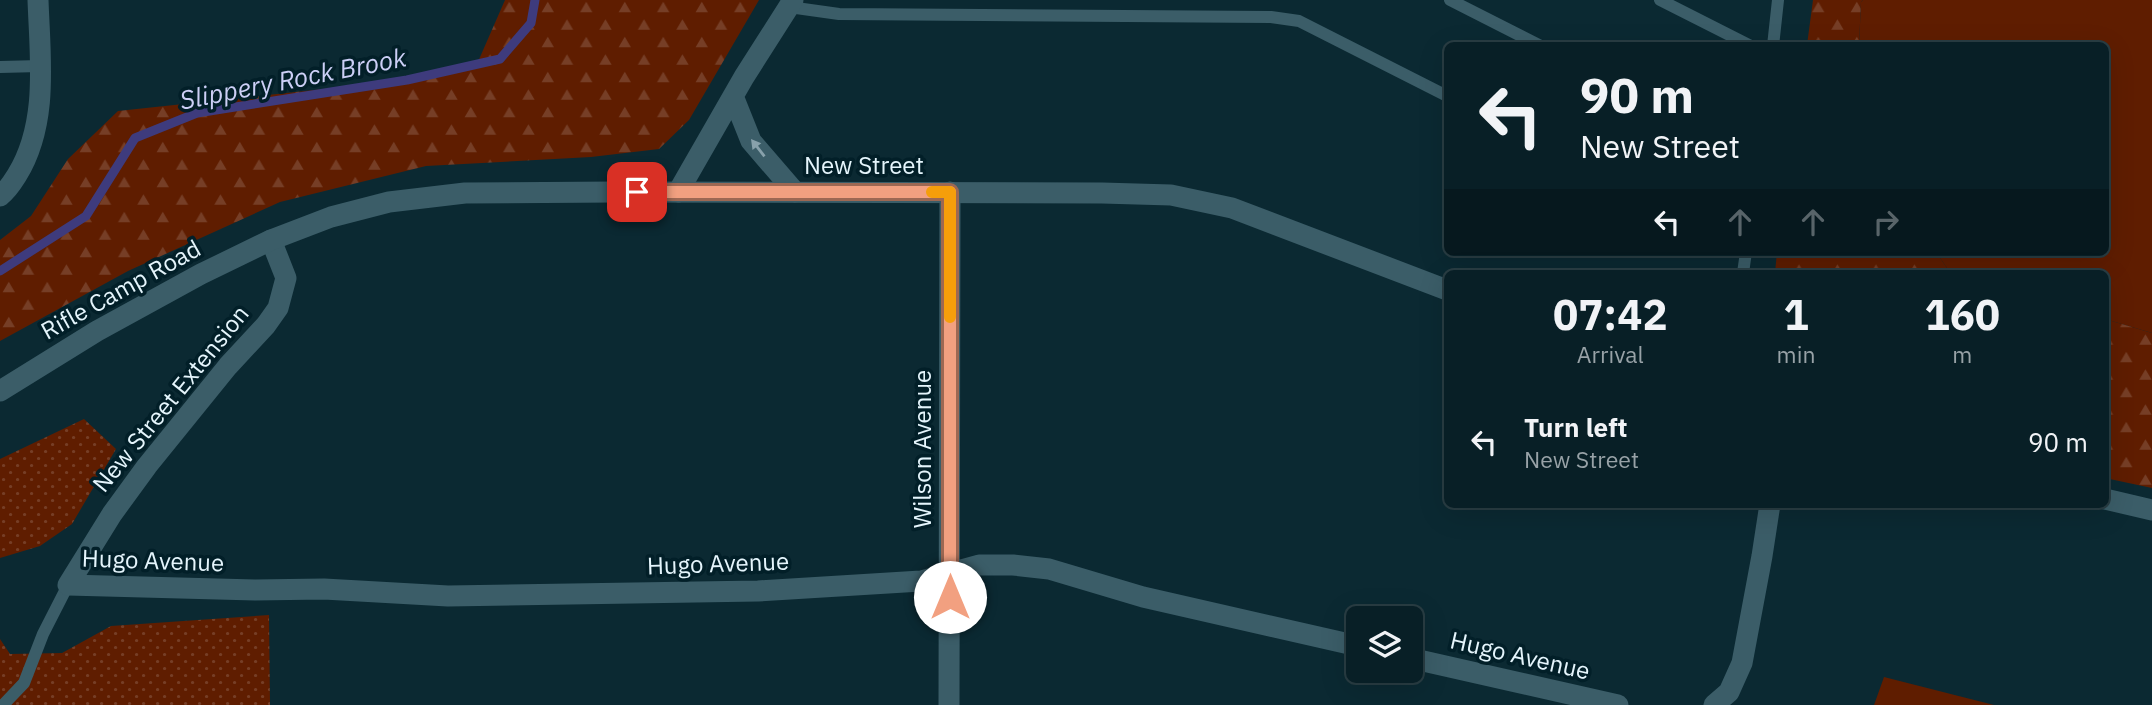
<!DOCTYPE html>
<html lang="en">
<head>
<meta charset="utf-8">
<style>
	:root { --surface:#081f26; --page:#11272e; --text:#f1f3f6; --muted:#98a2a7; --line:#293d43 }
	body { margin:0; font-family:"IBM Plex Sans",sans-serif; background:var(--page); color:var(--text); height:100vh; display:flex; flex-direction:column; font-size:26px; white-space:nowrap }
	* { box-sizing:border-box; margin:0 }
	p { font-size:23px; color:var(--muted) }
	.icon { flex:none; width:38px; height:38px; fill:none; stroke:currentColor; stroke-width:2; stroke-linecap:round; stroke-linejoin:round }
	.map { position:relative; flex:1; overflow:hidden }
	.sheet { position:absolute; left:1444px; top:270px; width:665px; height:238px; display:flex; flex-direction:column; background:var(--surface); border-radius:10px; box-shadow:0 7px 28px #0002,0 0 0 2px var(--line) }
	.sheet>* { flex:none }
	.top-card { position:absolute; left:1444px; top:42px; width:665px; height:214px; border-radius:10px; box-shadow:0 7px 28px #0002,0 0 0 2px var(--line); background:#081f26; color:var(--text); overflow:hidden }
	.buttons { position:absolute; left:1346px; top:606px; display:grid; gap:14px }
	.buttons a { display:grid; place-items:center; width:77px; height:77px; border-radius:10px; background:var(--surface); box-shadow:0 7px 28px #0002,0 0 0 2px var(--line); font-size:35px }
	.pin { position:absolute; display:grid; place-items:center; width:60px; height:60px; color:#fff; margin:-30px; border-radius:14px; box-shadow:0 4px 10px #0006 }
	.me { position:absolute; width:77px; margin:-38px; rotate:0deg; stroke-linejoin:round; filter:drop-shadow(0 0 5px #0008) }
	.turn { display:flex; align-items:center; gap:24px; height:147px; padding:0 21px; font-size:32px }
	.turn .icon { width:91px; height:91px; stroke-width:2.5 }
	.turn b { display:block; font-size:49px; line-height:60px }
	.lanes { display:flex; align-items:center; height:66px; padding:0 21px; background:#0003; justify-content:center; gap:35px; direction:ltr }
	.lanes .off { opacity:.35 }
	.eta { display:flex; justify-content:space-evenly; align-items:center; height:119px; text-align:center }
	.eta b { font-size:42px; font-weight:700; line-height:49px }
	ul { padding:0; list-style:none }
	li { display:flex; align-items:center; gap:21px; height:105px; padding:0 21px }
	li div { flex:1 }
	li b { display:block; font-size:26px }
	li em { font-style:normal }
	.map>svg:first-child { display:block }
	.grass { fill:#5f1d00 }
	.forest { fill:url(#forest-firs) }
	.park { fill:url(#park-dots) }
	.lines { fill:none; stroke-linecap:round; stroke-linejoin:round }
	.stream { stroke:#3e3b7d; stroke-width:9 }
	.service { stroke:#3b5d68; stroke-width:12 }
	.minor { stroke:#3b5d68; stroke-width:21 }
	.tertiary { stroke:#3b5d68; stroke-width:21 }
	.oneway { fill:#88a1ab }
	.route-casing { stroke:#9d6853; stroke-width:18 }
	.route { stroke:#f2a080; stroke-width:12 }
	.slow { stroke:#f59e0b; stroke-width:12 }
	.labels { text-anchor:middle; stroke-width:7; stroke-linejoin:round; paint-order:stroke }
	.street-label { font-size:24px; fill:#e5f5fc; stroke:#021f28 }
	.water-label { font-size:26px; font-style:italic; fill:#cccff6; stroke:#021f28 }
</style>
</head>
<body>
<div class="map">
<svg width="2152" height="705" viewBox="0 0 2152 705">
	<defs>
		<pattern id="forest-firs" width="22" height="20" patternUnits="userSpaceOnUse" patternTransform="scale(1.75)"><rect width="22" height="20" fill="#5f1d00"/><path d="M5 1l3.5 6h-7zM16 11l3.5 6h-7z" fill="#763e26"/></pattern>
		<pattern id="park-dots" width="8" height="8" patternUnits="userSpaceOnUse" patternTransform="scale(1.75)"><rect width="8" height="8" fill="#5f1d00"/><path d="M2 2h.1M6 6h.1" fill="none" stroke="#763e26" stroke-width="1.8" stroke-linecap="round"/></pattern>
	</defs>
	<rect width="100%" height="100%" fill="#0b2932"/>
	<path class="grass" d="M1863,0H2152V333L2105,319V273H1954L1949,271L1936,252H2105V46H1859L1861,2Z
		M1884,677L1994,705H1874Z"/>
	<path class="forest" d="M505,0H759L689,120L659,149L591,157L426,166L280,202L128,271L0,341V240L31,216L68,159L118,111L407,80L477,64Z
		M1813,0H1863L1861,2L1859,45H1807Z
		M1777,252H1936L1949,271L1954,273H1775Z
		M2105,319L2152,333V488L2105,478Z"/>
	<path class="park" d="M84,419L116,449L72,524L40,546L0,558V459Z
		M269,615L270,705H0V639L10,654L62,653L111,626Z"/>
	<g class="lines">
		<path class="stream" d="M0,271L86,216L135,138L197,113L407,80L500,59L531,23L535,0"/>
		<path class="service" d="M1450,0L1541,46
			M1660,0L1751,46
			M789,7L839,14L1271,17L1299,21L1447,96
			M1773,46L1778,0
			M0,67L40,66
			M1743,273L1746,252
			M3,705L24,683L43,634L68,585"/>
		<path class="minor" d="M733,96L751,141L795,192
			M678,192L744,77L793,0
			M0,196C8,190 12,183 17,175C49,123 40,58 38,0
			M271,240L286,278L278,308L266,325L228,366L147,466L112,514L68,585L255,590L324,589L448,596L758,591L921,581L979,565H1013L1049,569L1143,597L1358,646
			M1410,658L1618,705
			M949,705L950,192
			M1714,705L1729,692L1742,663L1762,556L1770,504"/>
		<path class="tertiary" d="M0,391L97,331L201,274L271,240L331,217L389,202L465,193L616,192L1102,193L1171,195L1232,208L1447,290
			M2105,499L2152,510"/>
	</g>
	<defs><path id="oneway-solid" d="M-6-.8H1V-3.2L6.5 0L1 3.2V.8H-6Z" transform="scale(1.75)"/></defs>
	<use class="oneway" href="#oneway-solid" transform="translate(758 148) rotate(-128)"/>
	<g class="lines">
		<defs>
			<path id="route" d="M637,192H950V597"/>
		</defs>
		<use href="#route" class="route-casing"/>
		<use href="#route" class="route"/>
		<path class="slow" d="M932,192H950V317"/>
	</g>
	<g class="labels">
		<g class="street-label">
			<text x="864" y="174">New Street</text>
			<text transform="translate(121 290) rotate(-29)" y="8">Rifle Camp Road</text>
			<text transform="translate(171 399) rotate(-51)" y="8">New Street Extension</text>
			<text transform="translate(923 449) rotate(-90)" y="8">Wilson Avenue</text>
			<text transform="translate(153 561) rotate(2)" y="8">Hugo Avenue</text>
			<text transform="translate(718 564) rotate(-2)" y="8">Hugo Avenue</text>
			<text transform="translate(1520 656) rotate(13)" y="8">Hugo Avenue</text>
		</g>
		<g class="water-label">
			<text transform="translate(293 79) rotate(-11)" y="9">Slippery Rock Brook</text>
		</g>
	</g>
</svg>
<div class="buttons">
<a><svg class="icon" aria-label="layers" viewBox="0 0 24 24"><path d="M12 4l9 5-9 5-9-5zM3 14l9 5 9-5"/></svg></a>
</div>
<div class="pin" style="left:637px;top:192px;background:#d93025"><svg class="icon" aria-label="arrive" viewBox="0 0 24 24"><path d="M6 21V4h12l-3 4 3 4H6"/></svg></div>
<svg class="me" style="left:950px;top:597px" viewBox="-20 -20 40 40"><circle r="19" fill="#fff"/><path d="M0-13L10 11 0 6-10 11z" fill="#f2a080"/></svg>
<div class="top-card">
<div class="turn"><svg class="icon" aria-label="left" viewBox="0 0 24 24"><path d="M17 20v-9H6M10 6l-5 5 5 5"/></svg><div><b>90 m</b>New Street</div></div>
<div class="lanes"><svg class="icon" aria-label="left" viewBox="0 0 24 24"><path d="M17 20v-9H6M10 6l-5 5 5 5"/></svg><svg class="icon off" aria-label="ahead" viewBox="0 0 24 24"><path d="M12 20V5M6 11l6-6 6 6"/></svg><svg class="icon off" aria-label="ahead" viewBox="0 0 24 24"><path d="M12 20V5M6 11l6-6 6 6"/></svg><svg class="icon off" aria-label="right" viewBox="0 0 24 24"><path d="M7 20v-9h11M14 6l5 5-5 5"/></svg></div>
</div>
<section class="sheet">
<div class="eta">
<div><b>07:42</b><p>Arrival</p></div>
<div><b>1</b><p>min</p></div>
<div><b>160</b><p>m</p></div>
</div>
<ul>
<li><svg class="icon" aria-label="left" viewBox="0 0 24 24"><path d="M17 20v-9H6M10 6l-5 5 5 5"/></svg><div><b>Turn left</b><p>New Street</p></div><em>90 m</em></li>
</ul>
</section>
</div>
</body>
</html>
